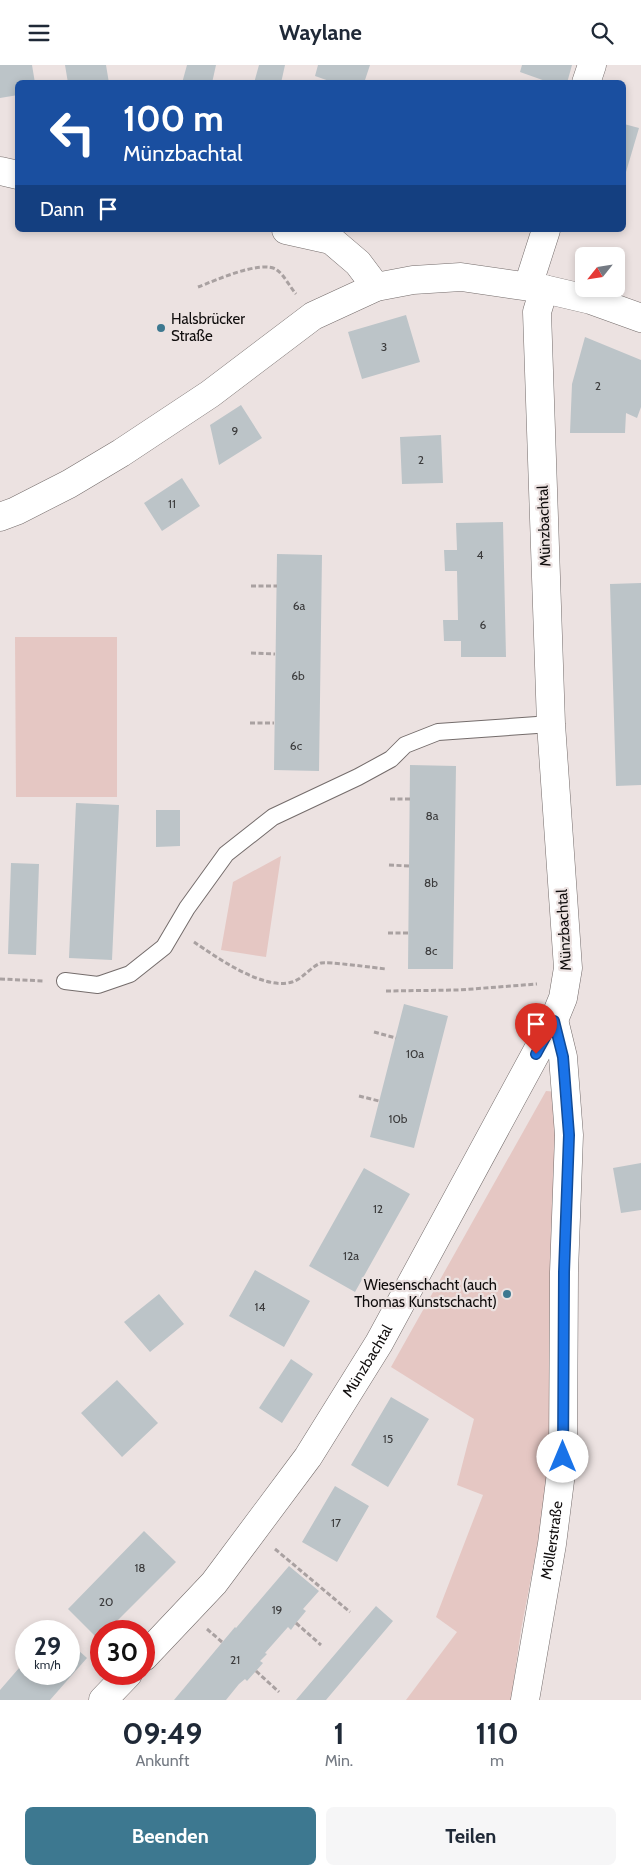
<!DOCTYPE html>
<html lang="de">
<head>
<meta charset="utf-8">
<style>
	:root { --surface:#fff; --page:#f6f6f7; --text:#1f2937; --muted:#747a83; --accent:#3d7890 }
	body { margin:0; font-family:Cabin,sans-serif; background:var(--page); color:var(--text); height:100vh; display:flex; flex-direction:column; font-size:19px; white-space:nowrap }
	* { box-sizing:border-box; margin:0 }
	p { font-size:16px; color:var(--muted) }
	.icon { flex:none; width:28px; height:28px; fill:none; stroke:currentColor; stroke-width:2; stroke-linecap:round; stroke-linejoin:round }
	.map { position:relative; height:1635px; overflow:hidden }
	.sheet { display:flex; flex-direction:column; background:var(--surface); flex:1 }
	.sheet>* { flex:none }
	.banner { position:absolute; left:15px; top:15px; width:611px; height:152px; border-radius:8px; box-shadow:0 2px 8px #0003; background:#1a4fa0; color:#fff; overflow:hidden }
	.needle { width:32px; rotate:240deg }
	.fabs { position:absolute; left:575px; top:182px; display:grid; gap:10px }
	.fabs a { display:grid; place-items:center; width:50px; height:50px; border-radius:8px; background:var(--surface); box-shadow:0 2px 8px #0003; font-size:25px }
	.speed { position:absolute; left:15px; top:1555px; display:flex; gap:10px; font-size:25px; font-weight:700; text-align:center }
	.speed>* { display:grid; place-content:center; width:65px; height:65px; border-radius:50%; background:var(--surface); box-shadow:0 2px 8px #0003; line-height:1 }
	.speed small { font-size:12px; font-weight:400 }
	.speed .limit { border:8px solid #d22; background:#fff; color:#111 }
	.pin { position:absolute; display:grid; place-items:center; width:42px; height:42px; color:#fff; margin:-51px -21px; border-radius:50% 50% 50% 0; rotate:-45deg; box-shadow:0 0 5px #0007 }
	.pin .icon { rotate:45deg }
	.me { position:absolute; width:55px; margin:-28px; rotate:0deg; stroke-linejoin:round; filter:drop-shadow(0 0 4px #0008) }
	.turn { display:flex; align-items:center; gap:18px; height:105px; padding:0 25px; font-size:22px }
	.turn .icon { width:65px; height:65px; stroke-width:2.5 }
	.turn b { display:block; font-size:35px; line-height:42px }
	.then { display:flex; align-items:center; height:48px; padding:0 25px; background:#0003; gap:10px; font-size:19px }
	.eta { display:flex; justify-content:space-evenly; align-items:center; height:85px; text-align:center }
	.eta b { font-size:30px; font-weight:800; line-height:35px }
	.cta { display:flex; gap:10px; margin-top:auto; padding:10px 25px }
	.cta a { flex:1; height:58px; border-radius:8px; background:var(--accent); color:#fff; font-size:20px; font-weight:800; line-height:58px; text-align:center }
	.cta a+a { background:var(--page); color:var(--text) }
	header { display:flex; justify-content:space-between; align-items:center; height:65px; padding:0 25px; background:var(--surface); font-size:22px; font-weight:800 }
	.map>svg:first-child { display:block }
	.green { fill:#e5c7c3 }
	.building { fill:#bcc4c8 }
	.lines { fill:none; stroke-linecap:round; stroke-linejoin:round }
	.lane-casing { stroke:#746c6b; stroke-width:18 }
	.street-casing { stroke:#746c6b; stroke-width:29 }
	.secondary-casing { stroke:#746c6b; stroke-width:29 }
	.path { stroke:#a9a1a1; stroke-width:3; stroke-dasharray:5 2.5; stroke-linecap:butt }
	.lane { stroke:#fff; stroke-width:16 }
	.street { stroke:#fff; stroke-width:28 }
	.secondary { stroke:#fff; stroke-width:28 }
	.route-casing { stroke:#114b97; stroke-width:12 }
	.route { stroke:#1a73e8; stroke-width:9 }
	.poi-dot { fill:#3d7890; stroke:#ece2e1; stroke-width:2 }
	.labels { text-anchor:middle; stroke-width:4.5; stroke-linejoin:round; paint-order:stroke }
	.number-label { font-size:12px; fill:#3b3b3c }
	.poi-label { font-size:15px; fill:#100d0d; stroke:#ece2e1; text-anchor:start }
	.street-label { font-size:15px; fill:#100d0d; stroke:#ece2e1 }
</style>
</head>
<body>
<header><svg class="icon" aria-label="menu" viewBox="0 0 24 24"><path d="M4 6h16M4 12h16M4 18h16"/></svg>Waylane<svg class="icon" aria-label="search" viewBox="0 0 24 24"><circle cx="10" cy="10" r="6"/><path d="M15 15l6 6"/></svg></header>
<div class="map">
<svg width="641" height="1635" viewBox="0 0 641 1635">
	<rect width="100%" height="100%" fill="#ece2e1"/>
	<path class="green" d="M15,572H117V732H16Z
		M281,791L266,892L221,885L233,817Z
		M546,1026L558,1027L550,1414L521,1565L511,1635H406L457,1567L436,1552L483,1430L457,1420L474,1354L391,1302Z"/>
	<path class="building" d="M0,0H32L35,18H18V30L0,33Z
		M65,0H106L109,18H68Z
		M187,0H216L212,18H182Z
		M259,0H285L281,18H254Z
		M318,0H370L364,18H335L315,11Z
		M522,0H572L567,18H551L520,7Z
		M624,59L639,63L626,107H624Z
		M406,250L420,297L362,314L348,267Z
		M585,272L641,295V342L637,353L626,348L625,368H570L572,319Z
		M241,340L262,373L219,400L210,360Z
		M441,370L443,418L402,419L400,372Z
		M182,413L200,441L162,466L144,438Z
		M503,457L506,592H461V576H444L443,555H458L457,506H445L444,485H457L456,458Z
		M277,489L322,490L319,706L274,705Z
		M641,518V720L616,721L610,519Z
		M410,700L456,701L453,904H408Z
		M76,738L119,740L112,895L69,893Z
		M156,745H180V781L156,782Z
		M11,798L39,799L36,890L8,889Z
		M404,939L448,951L414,1083L370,1072Z
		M641,1098V1145L621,1148L613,1103Z
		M364,1103L410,1129L355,1227L309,1201Z
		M255,1205L310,1236L284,1282L229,1251Z
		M159,1229L184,1259L150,1287L124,1257Z
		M291,1294L313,1309L282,1358L259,1343Z
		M117,1315L158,1358L122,1392L81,1348Z
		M391,1332L429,1354L388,1422L351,1400Z
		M335,1421L369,1441L337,1497L302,1477Z
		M144,1466L176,1497L107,1566H101V1572L99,1575L68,1544Z
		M289,1501L319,1526L303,1544L306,1546L296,1558L291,1565L288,1562L265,1588L267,1589L260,1596L263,1598L256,1606L247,1616L245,1614L239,1619L226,1635H174L235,1562L236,1563Z
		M376,1541L393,1556L326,1635H296Z
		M69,1577L87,1593L50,1635H0V1625L26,1595V1609H69Z"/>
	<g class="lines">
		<defs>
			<path id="lane" d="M65,916L98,920L130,909L164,882L187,843L226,789L273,752L358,712L391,694L405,680L438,667L551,659"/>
			<g id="street">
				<path d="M586,18L592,0"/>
				<path d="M0,106L18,110"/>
				<path d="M286,165L331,175L358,198L376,222"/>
				<path d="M528,221L546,165"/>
				<path id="s1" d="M144,1592L214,1518L308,1392L379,1278L554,955L563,933L568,903L551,659L537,247L544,224"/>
				<path d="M103,1635L128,1609"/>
				<path id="s2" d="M525,1635L552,1479L563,1392L564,1207L569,1070L563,992L554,955"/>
			</g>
			<path id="secondary" d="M0,452L16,446L69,419L121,388L210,329L313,251L376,222L413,215L461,212L544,224L591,235L641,253"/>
		</defs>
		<use href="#lane" class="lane-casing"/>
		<use href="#street" class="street-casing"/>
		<use href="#secondary" class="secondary-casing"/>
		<path class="path" d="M198,222C214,216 262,194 277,205C284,210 290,222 296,229
			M251,521H277
			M251,588L275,589
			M250,658H274
			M390,734H410
			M389,800L409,801
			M388,868H408
			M194,877C216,892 264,926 292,917C303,914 310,902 321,898C326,896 376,903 386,904
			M0,914L44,916
			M386,926L459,925L537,919
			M374,967L396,973
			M359,1031L379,1036
			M275,1484L350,1547
			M296,1558L321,1580
			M207,1564L222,1577
			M256,1606L279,1627"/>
		<use href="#lane" class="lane"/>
		<use href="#street" class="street"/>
		<use href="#secondary" class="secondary"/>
	</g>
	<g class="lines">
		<defs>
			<path id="route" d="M536,989L554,956L563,992L569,1070L564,1207L563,1392"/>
		</defs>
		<use href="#route" class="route-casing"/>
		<use href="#route" class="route"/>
	</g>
	<g class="poi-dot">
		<circle cx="161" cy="263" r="5"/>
		<circle cx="507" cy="1229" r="5"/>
	</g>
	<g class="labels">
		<g class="number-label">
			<text x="384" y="286">3</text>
			<text x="598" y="325">2</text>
			<text x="235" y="370">9</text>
			<text x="421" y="399">2</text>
			<text x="172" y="443">11</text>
			<text x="480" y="494">4</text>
			<text x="299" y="545">6a</text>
			<text x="483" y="564">6</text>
			<text x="298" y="615">6b</text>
			<text x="296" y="685">6c</text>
			<text x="432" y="755">8a</text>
			<text x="431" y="822">8b</text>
			<text x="431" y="890">8c</text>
			<text x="415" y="993">10a</text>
			<text x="398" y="1058">10b</text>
			<text x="378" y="1148">12</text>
			<text x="351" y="1195">12a</text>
			<text x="260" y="1246">14</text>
			<text x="388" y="1378">15</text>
			<text x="336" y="1462">17</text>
			<text x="140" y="1507">18</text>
			<text x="106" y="1541">20</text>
			<text x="277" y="1549">19</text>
			<text x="235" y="1599">21</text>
		</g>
		<g class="poi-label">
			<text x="171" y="259">Halsbrücker<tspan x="171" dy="17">Straße</tspan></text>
			<text x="497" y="1225" text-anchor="end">Wiesenschacht (auch<tspan x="497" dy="17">Thomas Kunstschacht)</tspan></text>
		</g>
		<g class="street-label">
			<text transform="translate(544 461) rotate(-92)" y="5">Münzbachtal</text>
			<text transform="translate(564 865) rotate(-93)" y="5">Münzbachtal</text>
			<text dy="5" stroke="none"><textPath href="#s1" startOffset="372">Münzbachtal</textPath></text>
			<text dy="5" stroke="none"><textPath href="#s2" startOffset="162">Möllerstraße</textPath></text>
		</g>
	</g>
</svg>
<div class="fabs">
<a><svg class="needle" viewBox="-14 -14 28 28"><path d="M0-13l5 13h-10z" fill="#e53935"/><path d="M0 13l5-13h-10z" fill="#747a83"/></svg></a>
</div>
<div class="speed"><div>29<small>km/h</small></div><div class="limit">30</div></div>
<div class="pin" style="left:536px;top:989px;background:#d93025"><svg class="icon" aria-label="arrive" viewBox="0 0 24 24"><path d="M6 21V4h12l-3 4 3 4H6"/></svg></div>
<svg class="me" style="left:563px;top:1392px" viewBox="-20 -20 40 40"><circle r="19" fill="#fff"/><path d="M0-13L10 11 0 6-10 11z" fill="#1a73e8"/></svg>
<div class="banner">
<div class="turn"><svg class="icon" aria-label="left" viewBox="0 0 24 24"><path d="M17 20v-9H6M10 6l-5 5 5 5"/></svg><div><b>100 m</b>Münzbachtal</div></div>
<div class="then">Dann<svg class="icon" aria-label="arrive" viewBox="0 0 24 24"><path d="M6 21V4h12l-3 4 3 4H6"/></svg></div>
</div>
</div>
<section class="sheet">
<div class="eta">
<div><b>09:49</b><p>Ankunft</p></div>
<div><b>1</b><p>Min.</p></div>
<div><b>110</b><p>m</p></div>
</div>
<div class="cta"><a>Beenden</a><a>Teilen</a></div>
</section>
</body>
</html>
